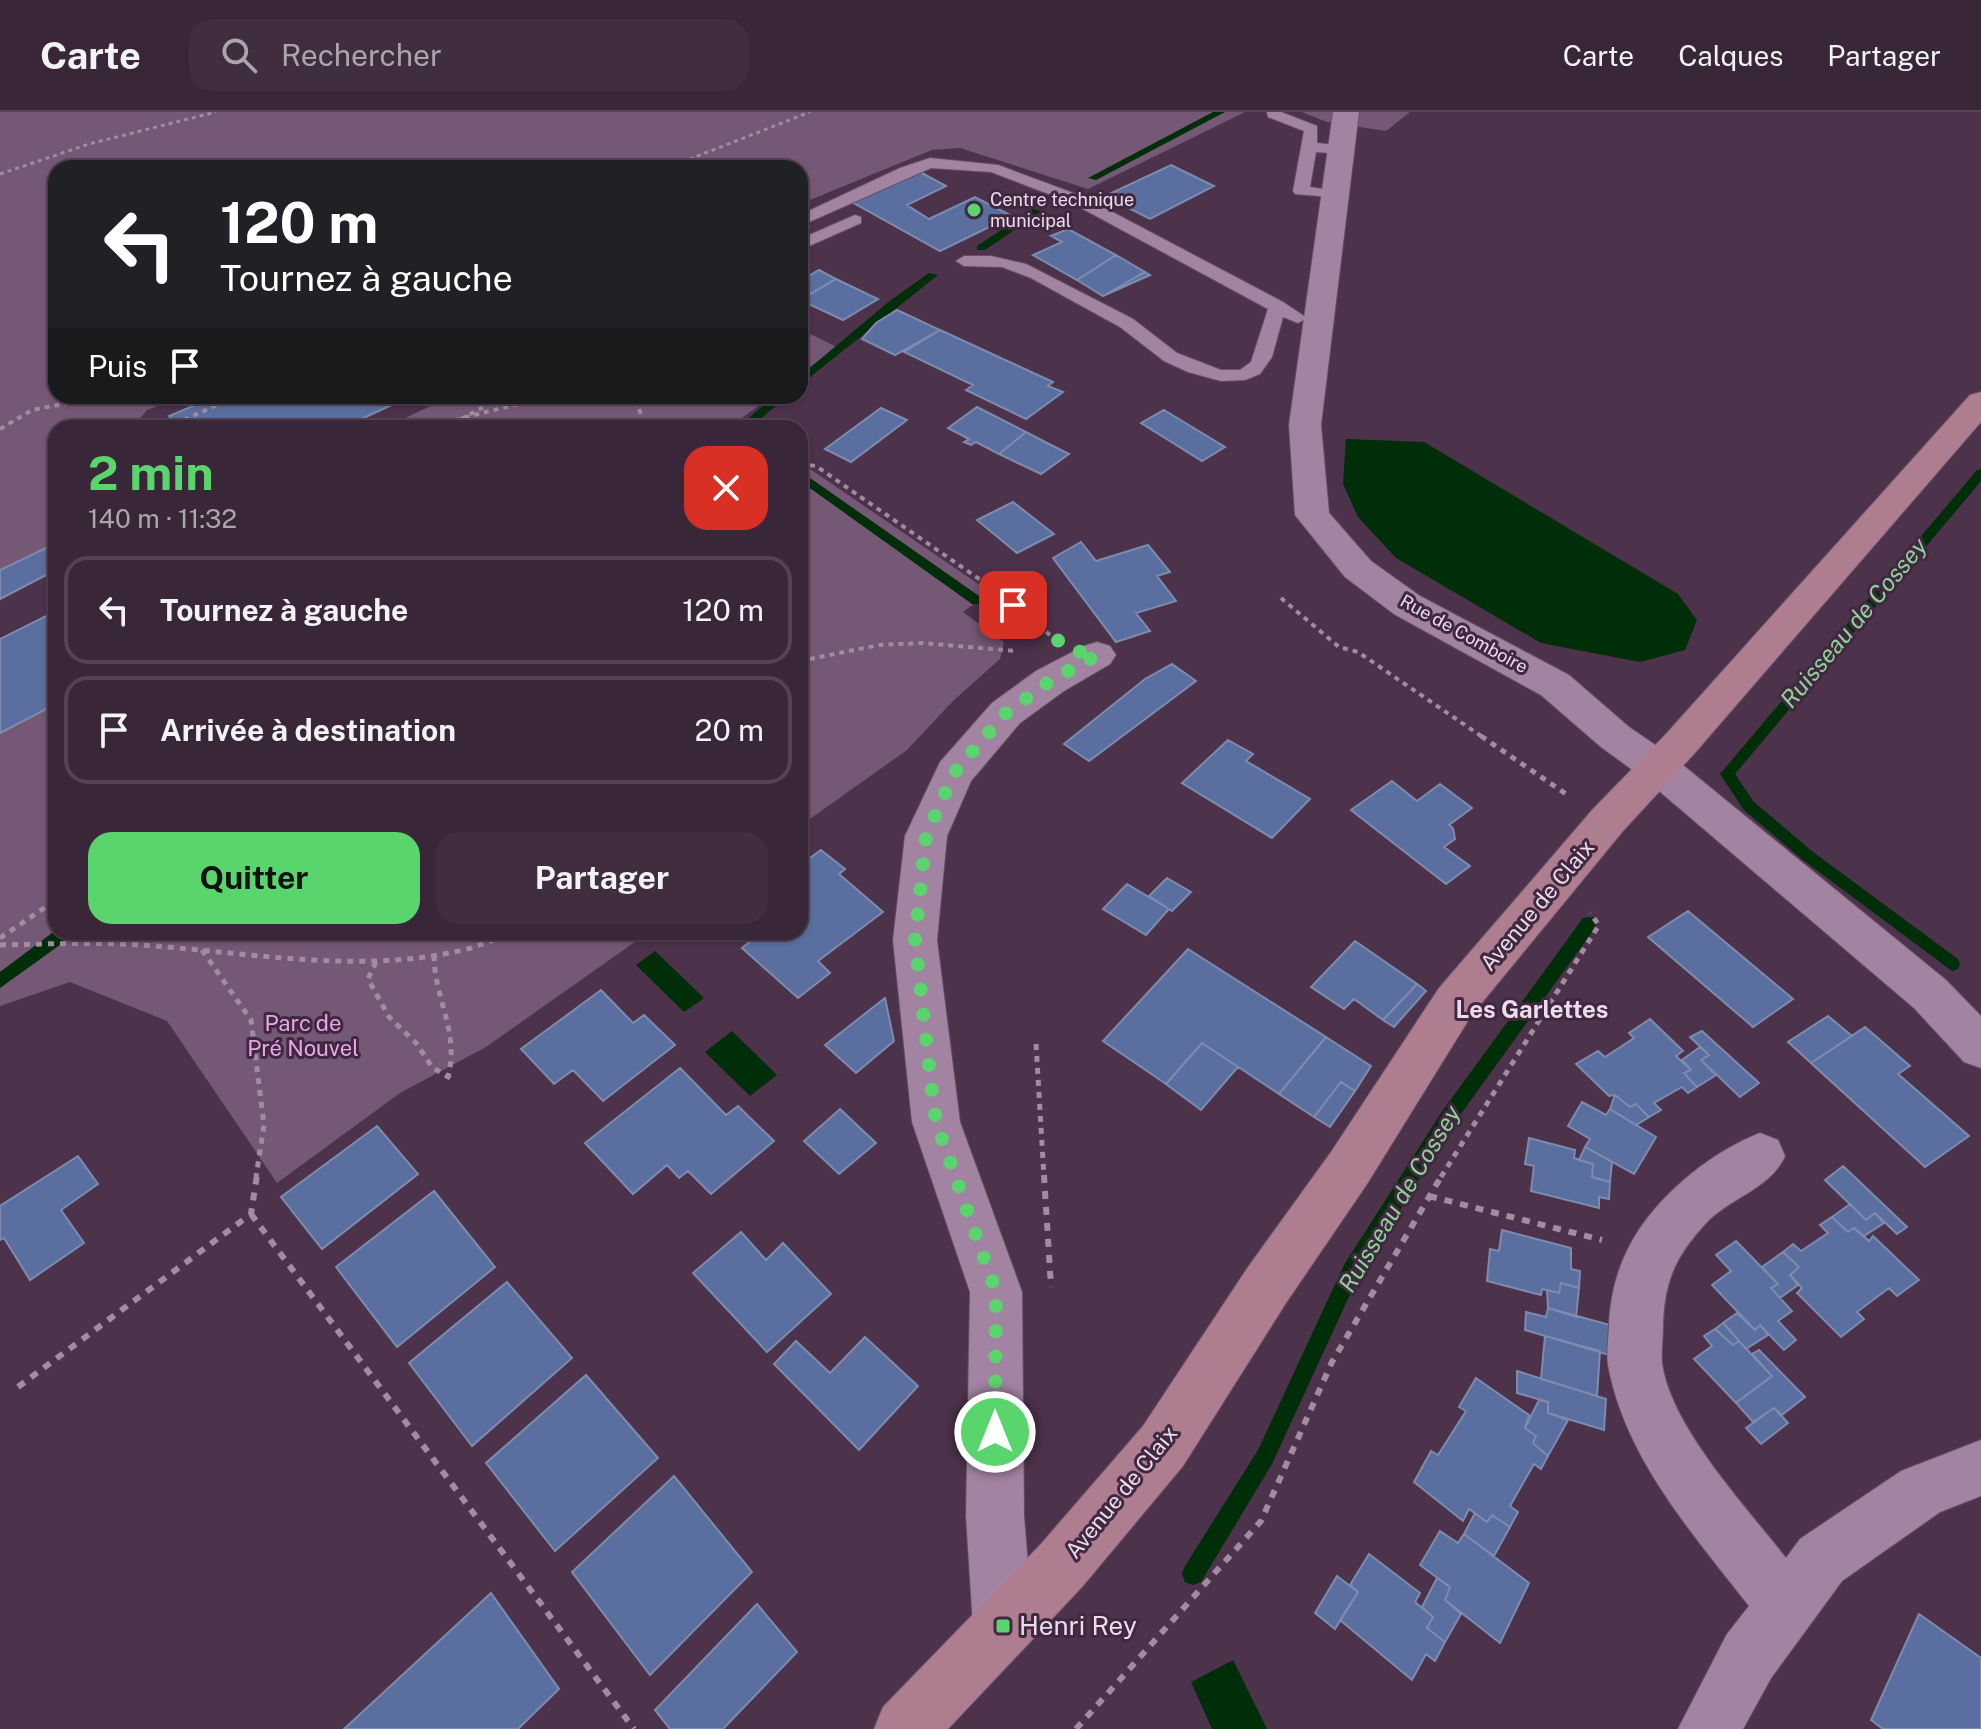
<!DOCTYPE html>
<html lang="fr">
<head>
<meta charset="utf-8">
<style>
	:root { --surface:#392638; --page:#402e40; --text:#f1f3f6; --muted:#aba5ae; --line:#534353; --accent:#5ad56e }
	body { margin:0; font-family:"Public Sans",sans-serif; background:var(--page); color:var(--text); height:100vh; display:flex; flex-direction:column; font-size:30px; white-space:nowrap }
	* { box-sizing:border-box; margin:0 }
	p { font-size:26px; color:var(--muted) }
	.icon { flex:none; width:44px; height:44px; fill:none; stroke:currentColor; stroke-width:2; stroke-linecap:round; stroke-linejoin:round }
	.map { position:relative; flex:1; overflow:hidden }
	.panel { position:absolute; left:48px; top:308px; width:760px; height:520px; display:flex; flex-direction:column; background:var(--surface); border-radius:24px; box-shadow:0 2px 6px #0004,0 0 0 2px var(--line) }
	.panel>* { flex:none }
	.top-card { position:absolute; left:48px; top:48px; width:760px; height:244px; border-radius:24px; box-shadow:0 2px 6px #0004,0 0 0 2px var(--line); background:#202124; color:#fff; overflow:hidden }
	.pin { position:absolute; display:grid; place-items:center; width:68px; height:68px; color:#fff; margin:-34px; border-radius:16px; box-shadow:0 4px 12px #0006 }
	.me { position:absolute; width:88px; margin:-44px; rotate:0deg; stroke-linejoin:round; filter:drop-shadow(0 0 6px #0008) }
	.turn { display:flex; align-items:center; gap:28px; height:168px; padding:0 40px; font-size:36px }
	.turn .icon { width:104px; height:104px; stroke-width:2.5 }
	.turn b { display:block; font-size:56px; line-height:68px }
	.then { display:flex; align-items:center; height:76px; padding:0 40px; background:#0003; gap:16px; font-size:30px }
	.round { display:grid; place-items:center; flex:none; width:84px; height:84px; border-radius:24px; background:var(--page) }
	.overview { display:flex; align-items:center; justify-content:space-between; height:136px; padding:0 40px }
	h1 { font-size:48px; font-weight:700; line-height:60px; color:var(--accent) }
	.button { display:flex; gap:16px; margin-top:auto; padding:16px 40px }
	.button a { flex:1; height:92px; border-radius:24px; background:var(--accent); color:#111; font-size:32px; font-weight:700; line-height:92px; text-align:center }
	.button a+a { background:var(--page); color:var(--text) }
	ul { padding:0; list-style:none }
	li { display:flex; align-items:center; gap:24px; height:108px; margin:0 16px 12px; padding:0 24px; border:4px solid var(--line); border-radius:24px }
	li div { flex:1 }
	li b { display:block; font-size:30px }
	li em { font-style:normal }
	header { display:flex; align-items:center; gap:48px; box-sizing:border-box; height:112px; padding:0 40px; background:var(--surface); border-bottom:2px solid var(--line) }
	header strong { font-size:38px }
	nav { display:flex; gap:44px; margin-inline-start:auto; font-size:28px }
	.search { width:560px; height:72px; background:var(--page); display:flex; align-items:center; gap:20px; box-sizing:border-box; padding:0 28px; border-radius:24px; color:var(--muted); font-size:30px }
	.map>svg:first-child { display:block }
	.green { fill:#755875 }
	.water { fill:#002e09 }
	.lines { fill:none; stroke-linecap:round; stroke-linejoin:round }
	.stream { fill:#002e09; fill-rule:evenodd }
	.building { fill:#5a6e9f; stroke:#7d8cae; stroke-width:2 }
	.service-casing { stroke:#655065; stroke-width:2 }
	.minor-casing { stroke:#655065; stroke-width:2 }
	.tertiary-casing { stroke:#655065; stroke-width:2 }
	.secondary-casing { stroke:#655065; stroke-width:2 }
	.path-far3 { stroke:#a18ca0; stroke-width:3; stroke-dasharray:4 4; stroke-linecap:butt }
	.path-far2 { stroke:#a18ca0; stroke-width:4; stroke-dasharray:5 5; stroke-linecap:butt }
	.path-far1 { stroke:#a18ca0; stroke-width:5; stroke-dasharray:6 6; stroke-linecap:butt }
	.path { stroke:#a18ca0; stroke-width:6; stroke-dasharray:8 8; stroke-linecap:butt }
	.service { fill:#a284a2; fill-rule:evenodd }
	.minor { fill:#a284a2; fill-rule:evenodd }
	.tertiary { fill:#a284a2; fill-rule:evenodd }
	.secondary { fill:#ae7d8f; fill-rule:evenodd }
	.route { stroke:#5ad56e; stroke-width:14; stroke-dasharray:0 25.2 }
	.poi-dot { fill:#5ad56e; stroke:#412841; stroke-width:3 }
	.labels { text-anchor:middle; stroke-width:6; stroke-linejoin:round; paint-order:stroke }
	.far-poi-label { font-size:18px; fill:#ecdcec; stroke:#412841; text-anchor:start }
	.far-street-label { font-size:18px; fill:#ecdcec; stroke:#412841 }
	.street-label { font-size:22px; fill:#ecdcec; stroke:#412841 }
	.park-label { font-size:22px; fill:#e8a8e7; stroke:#412841 }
	.water-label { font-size:24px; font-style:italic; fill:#8ed395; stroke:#412841 }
	.neighbourhood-label { font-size:24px; font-weight:bold; fill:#ecdcec; stroke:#412841 }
	.near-poi-label { font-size:26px; fill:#ecdcec; stroke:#412841; text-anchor:start }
</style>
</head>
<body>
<header>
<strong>Carte</strong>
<div class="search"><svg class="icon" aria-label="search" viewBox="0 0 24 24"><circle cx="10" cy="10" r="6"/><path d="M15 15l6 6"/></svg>Rechercher</div>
<nav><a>Carte</a><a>Calques</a><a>Partager</a></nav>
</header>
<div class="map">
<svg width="1981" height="1617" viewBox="0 0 1981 1617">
	<rect width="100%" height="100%" fill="#4c324b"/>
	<path class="green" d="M0,0H1245L1088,77L960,36L932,38L800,92V56H56V284H185L147,298L132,316H56V431L0,458Z
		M1302,0H1410L1386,19L1327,10Z
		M800,217L837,235L800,263Z
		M452,284H772L739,308L750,316H384Z
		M800,350L990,480L963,500L1004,530L1000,547L952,590L907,638L800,714Z
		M56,592V820H649L486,935L400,981L277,1071L167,909L70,870L0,894V621Z"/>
	<path class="water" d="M1346,327L1424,330L1678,482L1697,508L1685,538L1640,550L1541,531L1396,446L1358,405L1343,372Z
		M655,839L704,886L684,900L636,853Z
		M732,919L777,963L750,984L705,940Z
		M1233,1548L1267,1617H1212L1191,1570Z"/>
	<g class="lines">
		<path class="stream" d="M1213,0H1225L1096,68L1088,66Z
			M1033,97L1042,99L985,138H977V134Z
			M929,161L938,163L800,273V264L891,188Z
			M775,284H788L749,316H736Z
			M1981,357V369L1735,662L1754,690L1813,740L1958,847L1960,852L1958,857L1952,859L1803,748L1744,698L1720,662L1977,358Z
			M800,359L982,486V492H972L800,369Z
			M1589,805L1595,806L1597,811L1595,816L1453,1013L1358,1165L1272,1352L1201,1470L1193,1473L1185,1470L1182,1462L1185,1454L1258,1338L1344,1153L1441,1001L1583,806Z
			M56,818V820H73L71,825L0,876V860Z"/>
	</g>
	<path class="building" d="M1171,53L1214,74L1150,107L1105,84Z
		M920,60L946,74L907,93L929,107L975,85L1012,104L940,139L852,90Z
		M1068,117L1116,143L1077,168L1033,143L1062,130L1051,124Z
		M1116,143L1145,160L1103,184L1077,168Z
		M819,158L836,167L800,188L803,178L800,169Z
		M1145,160L1150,163L1103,184Z
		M836,167L878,187L843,208L800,188Z
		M897,198L940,218L895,243L862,227L876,211Z
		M940,218L1053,270L1048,274L1063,280L1026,307L966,278L973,273L904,240Z
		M209,284H411L342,316H181L169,304L212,286Z
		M977,295L1026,320L999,342L976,330L971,333L964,330L969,327L948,316Z
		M881,296L907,308L851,350L825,337Z
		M1164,298L1225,335L1202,349L1141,311Z
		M1026,320L1047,331L1069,342L1041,362L999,342Z
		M1013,390L1054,422L1017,441L977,408Z
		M1081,430L1096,449L1148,433L1170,460L1157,464L1176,489L1136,501L1150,519L1116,530L1053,446Z
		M56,431V458L0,487V458Z
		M56,499V592L0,621V527Z
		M1172,552L1196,569L1089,649L1064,632L1145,567Z
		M1228,628L1253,642L1246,649L1310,687L1272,726L1182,671Z
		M1392,669L1417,689L1440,672L1472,696L1449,713L1453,716L1455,727L1444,735L1470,754L1446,772L1351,698Z
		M821,738L845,757L839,762L883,800L818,849L830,861L798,886L742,836L762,820H800V753Z
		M1167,766L1191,780L1172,799L1149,784Z
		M1127,772L1169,797L1146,823L1103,797Z
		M1688,799L1793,887L1753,915L1648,825Z
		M1355,829L1417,872L1383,908L1354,887L1344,897L1311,875Z
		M1188,837L1326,925L1279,982L1202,931L1166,972L1103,929Z
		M1417,872L1426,879L1394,915L1383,908Z
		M601,878L633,911L644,903L675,933L603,989L573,958L554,972L521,937Z
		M885,886L894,929L856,961L825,933Z
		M1828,904L1852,924L1811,951L1788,930Z
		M1650,907L1683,939L1676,944L1691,958L1684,961L1697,975L1688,981L1682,975L1654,991L1661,998L1649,1005L1636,992L1630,995L1615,983L1609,984L1576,952L1598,939L1605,945L1634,926L1629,921Z
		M1865,915L1910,954L1898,962L1969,1024L1925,1055L1811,951Z
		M1702,919L1759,971L1740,985L1701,948L1709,943L1690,925Z
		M1326,925L1371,954L1355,979L1341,970L1314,1005L1279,982Z
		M1202,931L1238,955L1201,998L1166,972Z
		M1700,935L1709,943L1701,948L1716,963L1697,975L1684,961L1691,958L1682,948Z
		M680,956L726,1003L738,994L774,1029L711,1082L688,1059L679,1066L667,1053L633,1082L585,1031Z
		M1341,970L1355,979L1330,1015L1314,1005Z
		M1615,983L1630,995L1636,992L1649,1005L1636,1013L1610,997Z
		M1582,990L1606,1003L1610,997L1656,1025L1634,1062L1585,1035L1590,1027L1568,1014Z
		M840,997L876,1031L839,1062L804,1029Z
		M377,1014L418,1062L322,1137L281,1085Z
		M1529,1026L1575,1038L1574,1046L1593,1052L1592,1065L1610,1070L1609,1087L1599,1085V1096L1531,1079L1534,1054L1525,1052Z
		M1585,1035L1612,1050L1610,1070L1592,1065L1593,1052L1579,1048Z
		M78,1044L98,1072L61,1098L84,1131L30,1168L4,1126L0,1128V1094Z
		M1843,1054L1907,1115L1897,1122L1875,1101L1866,1108L1825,1068Z
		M434,1079L495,1155L397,1235L336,1155Z
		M1850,1092L1866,1108L1875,1101L1884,1111L1864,1124L1854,1116L1848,1120L1832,1105Z
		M1832,1105L1848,1120L1854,1116L1869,1129L1873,1124L1919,1168L1897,1184L1889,1176L1857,1200L1864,1207L1841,1225L1797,1181L1802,1176L1790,1163L1799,1155L1783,1140L1793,1132L1801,1139L1828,1121L1820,1113Z
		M1502,1118L1571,1136V1157L1580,1159L1579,1176L1561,1171L1559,1181L1542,1177L1541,1183L1487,1169L1490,1137L1499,1139Z
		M741,1120L766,1148L783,1131L831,1182L767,1240L693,1161Z
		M1736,1129L1778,1172L1771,1176L1792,1199L1778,1209L1796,1228L1784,1238L1760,1213L1755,1218L1712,1173L1731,1159L1716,1143Z
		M1783,1140L1799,1155L1790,1163L1798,1173L1780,1186L1771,1176L1778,1172L1762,1155Z
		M507,1170L572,1246L472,1334L409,1251Z
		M1561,1171L1579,1176L1576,1205L1548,1196L1547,1178L1559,1181Z
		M1548,1196L1610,1213L1609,1243L1525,1218L1526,1200L1546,1205Z
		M1737,1201L1755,1218L1760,1213L1768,1223L1746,1237L1723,1211Z
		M1723,1211L1727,1215L1739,1229L1733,1233L1715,1217Z
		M1715,1217L1733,1233L1739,1229L1772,1264L1736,1291L1694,1247L1712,1234L1704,1224Z
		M1545,1224L1600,1239L1597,1284L1541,1267Z
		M865,1225L918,1274L859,1338L774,1252L796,1229L830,1261Z
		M1759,1238L1805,1285L1782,1303L1774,1296L1753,1310L1736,1291L1772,1264L1752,1242Z
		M1517,1259L1606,1287L1604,1318L1548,1301V1290L1517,1281Z
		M586,1263L658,1346L555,1439L486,1351Z
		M1476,1266L1529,1303L1525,1316L1536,1324L1533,1331L1548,1344L1541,1357L1534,1352L1510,1394L1518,1400L1510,1415L1492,1403L1487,1410L1469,1397L1463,1409L1414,1370L1431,1339L1438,1343L1466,1299L1459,1295Z
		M1539,1288L1548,1290V1301L1568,1308L1548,1344L1533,1331L1536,1324L1525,1316Z
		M1774,1296L1788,1311L1761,1332L1746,1316Z
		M674,1364L752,1460L650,1563L572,1460Z
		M1475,1401L1487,1410L1492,1403L1510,1415L1494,1444L1464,1422Z
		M1440,1419L1458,1431L1464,1422L1529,1471L1500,1531L1445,1488L1450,1475L1420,1453Z
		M1369,1442L1420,1481L1415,1490L1433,1505L1427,1516L1445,1530L1435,1549L1426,1542L1412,1568L1340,1508L1358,1480L1350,1473Z
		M1337,1464L1358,1480L1335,1517L1315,1501Z
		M1437,1466L1450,1475L1445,1488L1461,1502L1445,1530L1427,1516L1433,1505L1422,1495Z
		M491,1481L559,1577L518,1617H344Z
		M757,1492L797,1540L723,1617H670L655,1598Z
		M1919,1502L1981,1546V1617H1883L1871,1608Z"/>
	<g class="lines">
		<defs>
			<path id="service" d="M1267,0H1281L1317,14V31L1347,34L1350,37L1342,42L1316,40L1310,75L1343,80V86L1295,82L1293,79L1304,19L1268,5Z
				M930,46L998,53L1084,85L1283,190L1307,206L1298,211L1283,205L1272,245L1260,262L1245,268L1221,269L1188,260L1164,249L1120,215L1031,166L1002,155L964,154L956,149L964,144H991L1026,152L1133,207L1177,241L1221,258H1240L1251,250L1268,197L1072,91L991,60L931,56L800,114V103L900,56Z
				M855,103L861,105V111L800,138V127Z"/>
			<path id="minor" d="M1333,0H1359L1321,313L1329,401L1371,449L1420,484L1569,563L1629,615L1673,645L1679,656L1673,667L1659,671L1645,667L1601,635L1541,583L1394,502L1345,465L1295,403L1289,313Z
				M1097,530L1110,534L1116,543L1110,552L1064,579L1020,611L971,669L947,724L937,828L960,1010L1022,1180L1024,1404L1033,1514L1024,1535L1003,1544L982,1535L973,1514L966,1404L970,1180L912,1010L893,828L905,724L940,650L992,591L1036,559L1084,534Z
				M1760,1021L1778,1028L1785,1044C1770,1077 1731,1085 1707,1110C1676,1143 1664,1169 1663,1214C1663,1226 1661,1239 1662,1251C1670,1314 1747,1396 1786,1446L1800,1427L1901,1359L1981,1328V1384L1940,1400L1842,1469L1771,1566L1743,1617H1678L1727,1522L1749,1494C1693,1422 1625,1346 1608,1253C1606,1240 1609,1224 1609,1211C1611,1172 1624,1135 1649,1104C1677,1069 1717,1038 1760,1021Z"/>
			<path id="tertiary" d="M1659,641L1673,645L1946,868L1981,904V956L1964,950L1914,896L1645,667L1639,656L1645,645Z"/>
			<path id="secondary" d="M1981,280V310L1694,642L1623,719L1471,904L1367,1072L1286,1191L1183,1354L1082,1475L948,1617H874L883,1595L1040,1433L1143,1314L1248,1155L1331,1040L1439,876L1593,697L1666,622L1970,283Z"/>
		</defs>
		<use href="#service" class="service-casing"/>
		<use href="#minor" class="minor-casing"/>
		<use href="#tertiary" class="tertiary-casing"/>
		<use href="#secondary" class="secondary-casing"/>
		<path class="path-far3" d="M667,56L810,0
			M0,62L89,32L216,0"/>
		<path class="path-far2" d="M461,307L504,284
			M166,316L237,284
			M426,316C488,300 575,270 637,293L641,302L637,316
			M0,317L32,298L105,284
			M800,352L816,354L995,478L1050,523
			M1281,486L1339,535L1358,540L1484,626
			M800,549L879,533L922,531L1017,539"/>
		<path class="path-far1" d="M1481,624L1569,684
			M0,826L56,788
			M0,833C47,832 94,830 141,833C248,840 364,864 471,836C486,831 502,825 517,820
			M202,838L251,908L264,1013L256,1065
			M434,843C434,886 460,921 448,964
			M376,850L368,867L389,905L417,932L432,955L455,969
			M1036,932L1044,1065
			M1441,1065L1599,813L1590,801"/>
		<path class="path" d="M1044,1063L1051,1175
			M1429,1084L1602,1128
			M251,1102L634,1617
			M18,1275L251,1102L257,1063
			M1076,1617L1261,1409L1332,1250L1442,1063"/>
		<use href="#service" class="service"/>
		<use href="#minor" class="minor"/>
		<use href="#tertiary" class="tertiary"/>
		<use href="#secondary" class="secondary"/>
	</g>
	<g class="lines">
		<path class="route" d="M995,1320L996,1180L936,1010L932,980L915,828L926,724L954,661L1006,601L1050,569L1097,543L1070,538L1013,493"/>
	</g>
	<g class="poi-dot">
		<circle cx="974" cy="98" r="8"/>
		<rect x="995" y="1506" width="16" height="16" rx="4"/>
	</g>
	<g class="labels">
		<g class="far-poi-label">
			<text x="990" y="94">Centre technique<tspan x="990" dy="21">municipal</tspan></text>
		</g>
		<g class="far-street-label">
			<text transform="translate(1464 522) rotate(29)" y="6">Rue de Comboire</text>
		</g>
		<g class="street-label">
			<text transform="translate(1537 793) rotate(-50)" y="8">Avenue de Claix</text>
			<text transform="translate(1121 1380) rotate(-51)" y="8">Avenue de Claix</text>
		</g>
		<g class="park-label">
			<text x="303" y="919">Parc de<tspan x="303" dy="25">Pré Nouvel</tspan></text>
		</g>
		<g class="water-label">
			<text transform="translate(1854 511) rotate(-50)" y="8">Ruisseau de Cossey</text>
			<text transform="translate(1400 1087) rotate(-59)" y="8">Ruisseau de Cossey</text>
		</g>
		<g class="neighbourhood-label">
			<text x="1532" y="906">Les Garlettes</text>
		</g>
		<g class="near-poi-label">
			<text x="1019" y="1523">Henri Rey</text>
		</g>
	</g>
</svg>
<div class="pin" style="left:1013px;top:493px;background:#d93025"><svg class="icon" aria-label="arrive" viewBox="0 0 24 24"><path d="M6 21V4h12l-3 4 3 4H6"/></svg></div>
<svg class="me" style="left:995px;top:1320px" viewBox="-20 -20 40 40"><circle r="17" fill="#5ad56e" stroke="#fff" stroke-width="3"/><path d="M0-11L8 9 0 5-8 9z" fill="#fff"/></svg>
<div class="top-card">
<div class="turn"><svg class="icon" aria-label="left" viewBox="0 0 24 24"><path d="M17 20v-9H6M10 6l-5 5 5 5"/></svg><div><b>120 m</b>Tournez à gauche</div></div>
<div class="then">Puis<svg class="icon" aria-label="arrive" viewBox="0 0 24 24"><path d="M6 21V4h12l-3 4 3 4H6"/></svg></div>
</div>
<section class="panel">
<div class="overview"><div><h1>2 min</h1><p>140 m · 11:32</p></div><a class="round" style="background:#d93025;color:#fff"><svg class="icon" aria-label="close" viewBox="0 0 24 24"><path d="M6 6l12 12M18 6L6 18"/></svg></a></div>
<ul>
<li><svg class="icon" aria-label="left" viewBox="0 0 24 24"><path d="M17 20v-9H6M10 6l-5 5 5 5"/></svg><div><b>Tournez à gauche</b></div><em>120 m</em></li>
<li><svg class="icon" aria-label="arrive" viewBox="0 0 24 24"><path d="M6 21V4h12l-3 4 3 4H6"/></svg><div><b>Arrivée à destination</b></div><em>20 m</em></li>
</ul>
<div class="button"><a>Quitter</a><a>Partager</a></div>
</section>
</div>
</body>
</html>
